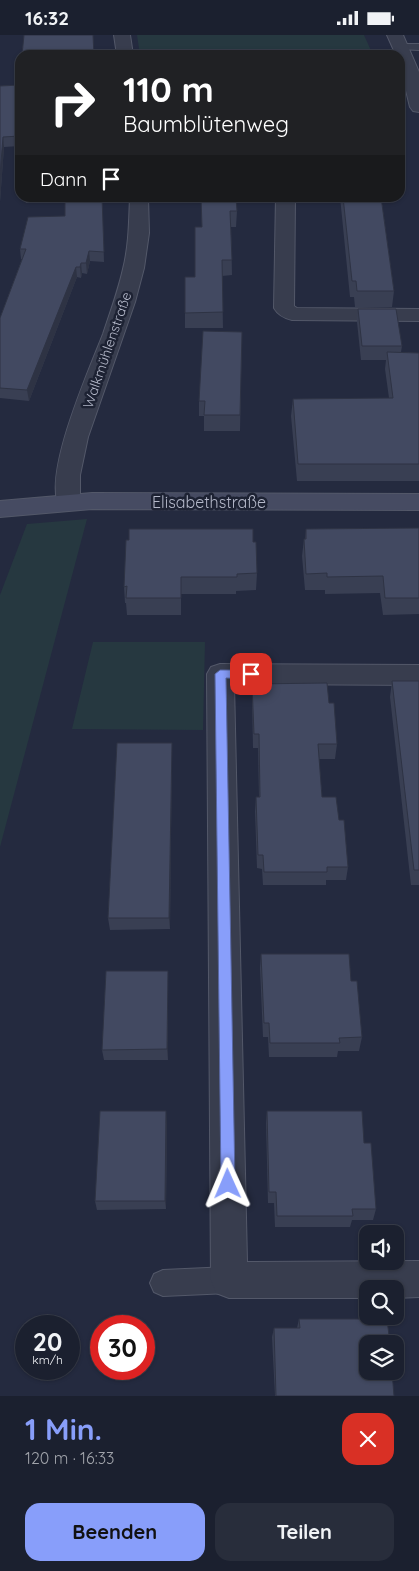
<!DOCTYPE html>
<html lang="de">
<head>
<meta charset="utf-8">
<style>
	:root { --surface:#1b202f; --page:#282d3b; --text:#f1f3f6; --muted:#a0a3aa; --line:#393e4b; --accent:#889efa }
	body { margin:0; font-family:Quicksand,sans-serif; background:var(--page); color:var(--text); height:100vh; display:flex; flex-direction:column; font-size:19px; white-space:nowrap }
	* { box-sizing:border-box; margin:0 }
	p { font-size:16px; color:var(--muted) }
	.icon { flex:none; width:28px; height:28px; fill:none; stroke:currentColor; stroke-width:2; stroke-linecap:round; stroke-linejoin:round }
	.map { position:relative; height:1361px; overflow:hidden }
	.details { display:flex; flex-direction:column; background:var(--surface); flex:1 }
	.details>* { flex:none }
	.hud { position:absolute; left:15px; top:15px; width:390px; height:152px; border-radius:15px; box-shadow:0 1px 4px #0004,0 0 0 1px var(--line); background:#202124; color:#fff; overflow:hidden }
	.fabs { position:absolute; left:359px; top:1190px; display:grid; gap:10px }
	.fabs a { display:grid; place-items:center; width:45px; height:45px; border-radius:10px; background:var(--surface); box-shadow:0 1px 4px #0004,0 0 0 1px var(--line); font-size:25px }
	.speed { position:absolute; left:15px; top:1280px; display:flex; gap:10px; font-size:25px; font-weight:700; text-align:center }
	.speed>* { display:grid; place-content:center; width:65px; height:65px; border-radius:50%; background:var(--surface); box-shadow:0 1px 4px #0004,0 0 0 1px var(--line); line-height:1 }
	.speed small { font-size:12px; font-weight:400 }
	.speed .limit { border:8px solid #d22; background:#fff; color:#111 }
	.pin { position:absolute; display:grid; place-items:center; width:42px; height:42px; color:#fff; margin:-21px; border-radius:10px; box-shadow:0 2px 8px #0006 }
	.me { position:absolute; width:55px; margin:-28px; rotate:359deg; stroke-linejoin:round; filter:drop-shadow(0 0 4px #0008) }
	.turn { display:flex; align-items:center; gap:18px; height:105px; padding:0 25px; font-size:22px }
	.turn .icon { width:65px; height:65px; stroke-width:2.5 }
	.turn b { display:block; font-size:35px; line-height:42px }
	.then { display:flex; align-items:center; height:48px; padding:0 25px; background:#0003; gap:10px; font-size:19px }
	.round { display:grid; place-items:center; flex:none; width:52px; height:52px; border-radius:15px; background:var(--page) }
	.summary { display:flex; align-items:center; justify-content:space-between; height:85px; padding:0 25px }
	h1 { font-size:30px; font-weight:700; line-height:38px; color:var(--accent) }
	.action { display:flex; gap:10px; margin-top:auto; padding:10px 25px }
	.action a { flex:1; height:58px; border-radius:15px; background:var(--accent); color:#111; font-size:20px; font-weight:700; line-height:58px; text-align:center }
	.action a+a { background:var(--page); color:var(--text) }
	.status { display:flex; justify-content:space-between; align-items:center; height:35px; padding:0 25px; background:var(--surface); direction:ltr }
	.status svg { height:14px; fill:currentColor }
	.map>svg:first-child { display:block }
	.green { fill:#263840 }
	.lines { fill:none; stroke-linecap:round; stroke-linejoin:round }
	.lane-casing { stroke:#535869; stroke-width:2 }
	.street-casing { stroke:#535869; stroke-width:2 }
	.secondary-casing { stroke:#535869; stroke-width:2 }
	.lane { fill:#383d4e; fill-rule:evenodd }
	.street { fill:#383d4e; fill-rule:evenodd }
	.secondary { fill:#464b62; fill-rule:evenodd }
	.wall { fill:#393f53 }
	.shaded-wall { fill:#2e3344 }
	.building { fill:#424961; stroke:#2e3344 }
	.route { fill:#889efa; stroke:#5867a2 }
	.labels { text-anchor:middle; stroke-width:5; stroke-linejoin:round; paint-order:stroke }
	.far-street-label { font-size:14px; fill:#b4b8c9; stroke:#1d2233 }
	.street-label { font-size:16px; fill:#b4b8c9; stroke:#1d2233 }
</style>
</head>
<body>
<div class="status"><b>16:32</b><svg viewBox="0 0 49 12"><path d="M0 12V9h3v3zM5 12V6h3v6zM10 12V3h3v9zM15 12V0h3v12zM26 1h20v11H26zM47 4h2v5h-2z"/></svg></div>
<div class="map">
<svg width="419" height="1361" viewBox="0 0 419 1361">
	<rect width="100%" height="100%" fill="#242a3f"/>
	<path class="green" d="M137,0H364L373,20H140Z
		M87,484L0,812V560L27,489Z
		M93,607H205L203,695L72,694Z"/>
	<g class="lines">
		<defs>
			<path id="lane" d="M402,9H419V15L398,14L396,12L398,10Z
				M33,162L32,166L27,167L21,163Z
				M229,1232L238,1236L242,1245L238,1254L229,1258L163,1261L154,1257L150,1248L154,1239L163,1235Z"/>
			<path id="street" d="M114,0H130L133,20H117Z
				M387,0H403L419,37V77L413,76L410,72L400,31V20H396Z
				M130,162H148L149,198L144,233L135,267L88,402L80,440V467L76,473L68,475L60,473C41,442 90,333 103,299C110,278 118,256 123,234C129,210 129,187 130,162Z
				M276,162H295L294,271L297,273L419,274V286L292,285C284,283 278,280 274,273Z
				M220,629L419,630V650L234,649L247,1227L419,1226V1262L395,1263V1254H368V1263H229L216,1258L211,1245L207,639L211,632Z"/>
			<path id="secondary" d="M92,458L419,459V475L92,474L0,482V466Z"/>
		</defs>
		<use href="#lane" class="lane-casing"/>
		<use href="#street" class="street-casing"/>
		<use href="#secondary" class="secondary-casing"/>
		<use href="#lane" class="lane"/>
		<use href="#street" class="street"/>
		<use href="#secondary" class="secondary"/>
	</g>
	<path class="wall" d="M20,50V111L4,112L0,167V51Z
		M102,162L104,227L90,226L87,239L82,238L81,243L77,242L29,366L0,363V283L22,224H21L20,214L65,181Z
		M201,162L237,176L236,192H231L232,240L222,241L223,293H185V242H195L202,192Z
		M340,162H381L394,256L392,272H355L354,262H350Z
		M358,274L402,311L401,317L419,318V446H297L291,381L293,364L389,363L385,334L386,325H361L357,287Z
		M242,297L240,396H204V381H199V366Z
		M419,493V579L383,580L380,558L325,559V555H305L302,521L304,504H305L306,494Z
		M253,507L257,538L256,555L236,556V559H181V580H127L126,568H125L124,552Z
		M392,646H419V850H411L390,662Z
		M252,649L329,668L337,709L335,724H319L322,762L339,785L348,832L346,845H326V850H263L262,834L257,833L255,776L256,762H259L258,713H253L252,663Z
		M172,708L170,894L110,895L108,883Z
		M261,919L351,946L362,1002L359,1016H338L337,1022H269L268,1002H263L260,933Z
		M168,947V1025H104L102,1015Z
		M267,1076L364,1108L376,1174L373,1185H352L350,1192H275L274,1168H268L266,1088Z
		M167,1086L166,1174L97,1175L95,1166Z
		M299,1284L394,1361H275L272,1302L274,1293H297Z"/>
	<path class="shaded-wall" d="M3,102L4,112L0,167V140Z
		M89,216L90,226L87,239L86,228Z
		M81,228L82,238L81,243L80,232Z
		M76,232L77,242L29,366L27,355Z
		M172,708V720L170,894L169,883Z
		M168,936V1025L167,1014Z
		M166,1076L167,1086L166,1174L165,1166Z"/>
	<path class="building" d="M24,0H93L94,20H22Z
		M20,50V101L3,102L0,140V51Z
		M65,162H102L104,217L89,216L86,228H81L80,232H76L27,355L0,353V283L26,214H20L28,182L65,181Z
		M201,162H236L237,176H230L232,225H222L223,277L185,278V242H195V192H202Z
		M343,162H381L394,256H357L356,246H352Z
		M358,274H396L402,311H362Z
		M203,296L242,297L240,380H204L205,366H199Z
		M387,317L419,318V429H298L293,364L393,363Z
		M419,493V563H385L383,541L327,542V538L306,539L304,504H306V494Z
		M129,494H253V507H256L257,538L237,539V542H181V563H126L127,551L124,552L126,505H129Z
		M392,646H419V835H414Z
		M327,648L329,668H334L337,709H318L322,762H336L339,785H344L348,832H327V837H264L263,820H258L256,762H260L259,699H254L252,649Z
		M117,708H172L169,883H108Z
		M261,919H349L351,946H357L362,1002L339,1003L340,1008H270L269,988H264Z
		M106,936H168L167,1014L102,1015Z
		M100,1076H166L165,1166H95Z
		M267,1076H362L364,1108H371L376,1174H352L353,1181H277L276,1157H269Z
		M299,1284H387L390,1309H368V1336H392L394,1361H276L274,1293H300Z"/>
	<path class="route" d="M220,635H251L256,639L251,644L226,643L235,1149L233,1154L228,1156L223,1154L221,1149L215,639Z"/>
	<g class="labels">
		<g class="far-street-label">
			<text transform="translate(107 315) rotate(-71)" y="5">Walkmühlenstraße</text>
		</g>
		<g class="street-label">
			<text x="209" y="473">Elisabethstraße</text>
		</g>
	</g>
</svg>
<div class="fabs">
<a><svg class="icon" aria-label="sound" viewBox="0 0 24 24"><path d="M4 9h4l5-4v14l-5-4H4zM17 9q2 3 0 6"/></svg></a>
<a><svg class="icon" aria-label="search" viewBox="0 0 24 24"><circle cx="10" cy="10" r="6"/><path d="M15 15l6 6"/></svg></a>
<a><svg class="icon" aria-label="layers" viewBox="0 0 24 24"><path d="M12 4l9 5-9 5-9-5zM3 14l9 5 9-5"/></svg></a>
</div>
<div class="speed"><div>20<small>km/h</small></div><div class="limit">30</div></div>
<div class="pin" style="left:251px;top:639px;background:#d93025"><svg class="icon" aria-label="arrive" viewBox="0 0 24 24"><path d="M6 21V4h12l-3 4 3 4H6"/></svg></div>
<svg class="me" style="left:228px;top:1149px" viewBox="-20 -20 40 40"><path d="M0-17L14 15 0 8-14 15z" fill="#889efa" stroke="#fff" stroke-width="4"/></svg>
<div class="hud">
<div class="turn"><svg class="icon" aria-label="right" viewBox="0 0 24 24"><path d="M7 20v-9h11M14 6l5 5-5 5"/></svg><div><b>110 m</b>Baumblütenweg</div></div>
<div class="then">Dann<svg class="icon" aria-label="arrive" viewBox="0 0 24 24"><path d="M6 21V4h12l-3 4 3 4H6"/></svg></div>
</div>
</div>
<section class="details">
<div class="summary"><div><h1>1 Min.</h1><p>120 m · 16:33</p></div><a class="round" style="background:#d93025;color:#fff"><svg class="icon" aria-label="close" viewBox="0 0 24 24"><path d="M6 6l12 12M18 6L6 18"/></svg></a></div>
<div class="action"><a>Beenden</a><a>Teilen</a></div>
</section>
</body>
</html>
